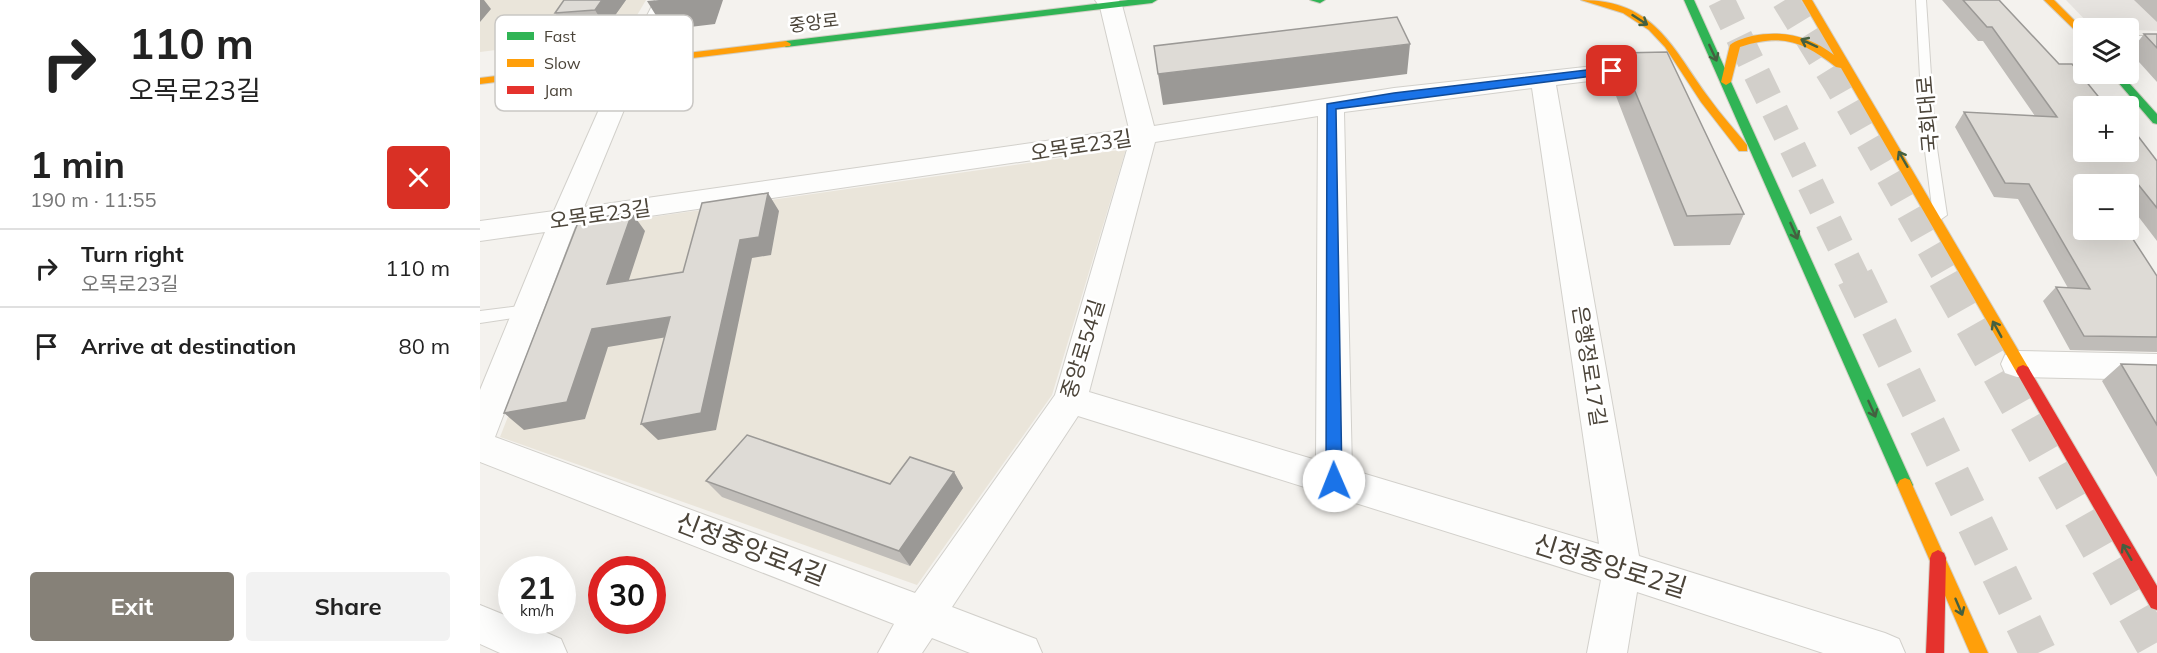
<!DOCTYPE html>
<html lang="en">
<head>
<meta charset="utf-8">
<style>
	:root { --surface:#fff; --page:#f2f2f2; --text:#222; --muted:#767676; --line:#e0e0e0; --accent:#868178 }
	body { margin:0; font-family:Mulish,"Noto Sans KR",sans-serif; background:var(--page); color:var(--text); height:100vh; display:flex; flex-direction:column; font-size:22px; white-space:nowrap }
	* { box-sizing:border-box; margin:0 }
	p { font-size:20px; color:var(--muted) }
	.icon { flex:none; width:33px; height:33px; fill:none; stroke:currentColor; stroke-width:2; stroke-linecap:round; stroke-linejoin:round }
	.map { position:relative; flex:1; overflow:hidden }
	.side { display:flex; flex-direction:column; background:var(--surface); width:480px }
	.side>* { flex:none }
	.hud { background:#fff; color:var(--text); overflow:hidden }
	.fabs { position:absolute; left:1593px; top:18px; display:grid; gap:12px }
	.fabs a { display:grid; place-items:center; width:66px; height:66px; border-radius:6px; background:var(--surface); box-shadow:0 6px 24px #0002; font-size:30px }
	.speed { position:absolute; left:18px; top:556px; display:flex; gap:12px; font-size:30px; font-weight:700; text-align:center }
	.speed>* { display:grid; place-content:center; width:78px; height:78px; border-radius:50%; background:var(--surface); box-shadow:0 6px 24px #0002; line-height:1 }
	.speed small { font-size:15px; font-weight:400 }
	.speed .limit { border:9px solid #d22; background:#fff; color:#111 }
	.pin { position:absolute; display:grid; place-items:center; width:51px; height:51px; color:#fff; margin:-26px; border-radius:12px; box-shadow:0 3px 9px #0006 }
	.me { position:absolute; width:66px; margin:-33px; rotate:359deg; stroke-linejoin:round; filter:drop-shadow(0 0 4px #0008) }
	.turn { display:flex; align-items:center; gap:21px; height:126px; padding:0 30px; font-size:27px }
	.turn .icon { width:78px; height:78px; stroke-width:2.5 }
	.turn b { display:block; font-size:42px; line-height:51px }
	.round { display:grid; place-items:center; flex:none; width:63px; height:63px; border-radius:6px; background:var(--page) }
	.headline { display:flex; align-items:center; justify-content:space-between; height:102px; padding:0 30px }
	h1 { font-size:36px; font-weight:700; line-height:45px }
	.button { display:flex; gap:12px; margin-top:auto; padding:12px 30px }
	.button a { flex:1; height:69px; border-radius:6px; background:var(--accent); color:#fff; font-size:24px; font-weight:700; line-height:69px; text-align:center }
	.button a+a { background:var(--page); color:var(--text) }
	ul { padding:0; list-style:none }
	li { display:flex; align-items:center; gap:18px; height:78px; padding:0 30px; border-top:2px solid var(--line) }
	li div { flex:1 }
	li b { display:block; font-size:22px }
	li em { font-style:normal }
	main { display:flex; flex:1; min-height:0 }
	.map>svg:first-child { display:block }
	.education { fill:#eae5da }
	.parking { fill:#e6e3df }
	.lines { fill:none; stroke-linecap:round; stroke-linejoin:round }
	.highway-tunnel-far1 { stroke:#d2cfca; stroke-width:27; stroke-dasharray:27 14; stroke-linecap:butt }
	.highway-tunnel { stroke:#d2cfca; stroke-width:37; stroke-dasharray:37 18; stroke-linecap:butt }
	.lane-casing { stroke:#d2d0cb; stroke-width:2 }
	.street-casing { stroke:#d2d0cb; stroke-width:2 }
	.fast-casing { stroke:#d3cfc5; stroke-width:2 }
	.slow-casing { stroke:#d3cfc5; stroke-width:2 }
	.jam-casing { stroke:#d3cfc5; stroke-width:2 }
	.lane { fill:#fdfdfc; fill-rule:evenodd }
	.street { fill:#fdfdfc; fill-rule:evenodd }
	.fast { fill:#30b455; fill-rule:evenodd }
	.slow { fill:#ff9f0a; fill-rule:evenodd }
	.jam { fill:#e5322d; fill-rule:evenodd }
	.wall { fill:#bfbcb8 }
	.shaded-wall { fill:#9b9996 }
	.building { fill:#dedbd6; stroke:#9b9996; stroke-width:1.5 }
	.oneway { stroke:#446040 }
	.route { fill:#1a73e8; stroke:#114b97; stroke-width:1.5 }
	.labels { text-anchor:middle; stroke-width:5; stroke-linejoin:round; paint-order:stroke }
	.far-street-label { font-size:18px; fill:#4b4439; stroke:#fff }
	.street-label { font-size:21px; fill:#4b4439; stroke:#fff }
	.near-street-label { font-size:26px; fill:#4b4439; stroke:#fff }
	.key { fill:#fff; stroke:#c9c7c4; stroke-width:1.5 }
	.key-label { font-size:16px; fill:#4b4439 }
</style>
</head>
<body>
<main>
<section class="side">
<div class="hud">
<div class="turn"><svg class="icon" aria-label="right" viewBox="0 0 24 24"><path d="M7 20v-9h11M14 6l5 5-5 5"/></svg><div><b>110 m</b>오목로23길</div></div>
</div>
<div class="headline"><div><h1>1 min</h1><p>190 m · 11:55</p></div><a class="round" style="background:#d93025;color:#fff"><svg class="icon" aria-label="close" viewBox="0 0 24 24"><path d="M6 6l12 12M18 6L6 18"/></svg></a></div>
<ul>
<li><svg class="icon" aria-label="right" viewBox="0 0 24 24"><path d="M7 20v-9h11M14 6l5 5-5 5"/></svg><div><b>Turn right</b><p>오목로23길</p></div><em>110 m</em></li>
<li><svg class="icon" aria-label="arrive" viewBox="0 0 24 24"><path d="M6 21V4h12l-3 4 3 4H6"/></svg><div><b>Arrive at destination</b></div><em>80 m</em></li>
</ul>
<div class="button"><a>Exit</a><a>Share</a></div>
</section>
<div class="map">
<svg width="1677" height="653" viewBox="0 0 1677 653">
	<rect width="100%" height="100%" fill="#f4f2ee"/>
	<path class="education" d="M0,0H166L146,34L0,52Z
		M646,149L572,395L437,585L20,437L102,227Z"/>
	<path class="parking" d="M1586,0H1677V31L1613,28Z"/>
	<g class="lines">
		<path class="highway-tunnel-far1" d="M1241,0L1376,278
			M1305,0L1358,86L1467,278"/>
		<path class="highway-tunnel" d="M1375,277L1558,653
			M1466,277L1677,650"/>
		<defs>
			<path id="lane" d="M1436,0H1446L1455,135L1467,215L1460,220L1453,215L1443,135Z
				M48,305L53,307L55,311L53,315L0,323V311Z"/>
			<path id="street" d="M175,0H197L146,105L104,207L649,129L620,7L615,0H639L642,5L674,126L914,88L1177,59L1186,61L1189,66L1186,71L1177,73L1076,85L1159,556L1405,633L1419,639L1425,653H1343L1157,592L1147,653H1107L1121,580L598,416L472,607L556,639L562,653H490L452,638L442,653H398L414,624L0,462V390L65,232L0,241V221L74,211L121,105ZM1052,88L1119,544L872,470L864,112ZM838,116L836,460L609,392L675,142ZM648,146L575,395L435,593L15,437L95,227Z
				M1648,36H1677V50H1648Z
				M1537,351L1677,354V380L1537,377L1525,373L1521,364L1525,355Z
				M0,605L32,618V621H39L81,639L87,653H20L0,644Z"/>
			<path id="fast" d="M648,0H677L672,3L306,47L301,44L306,41Z
				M830,0H845L840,3Z
				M1204,0H1214L1433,485L1430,490L1425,492L1420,490L1417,485Z
				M1631,74H1641L1677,114V124L1673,123Z"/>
			<path id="slow" d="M1101,0C1175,0 1192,48 1229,98C1241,115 1255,130 1267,145V151H1259L1221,102L1185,47L1169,30L1143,13Z
				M1322,0H1332L1548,367L1550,371L1548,375H1538L1361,68L1356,67C1323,41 1301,33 1260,47L1251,82L1246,85L1241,82L1250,45C1256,40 1265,38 1272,36C1303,30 1329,36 1354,55Z
				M1564,0H1574L1604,30V39Z
				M306,41L311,44L310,46L0,84V78Z
				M1425,478L1430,480L1508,653H1490L1417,485L1420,480Z"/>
			<path id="jam" d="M1543,365L1548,367L1677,586V610L1671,608L1538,375L1536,371L1538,367Z
				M1458,550L1464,553L1466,558L1464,653H1446L1450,558L1452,553Z"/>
		</defs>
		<use href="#lane" class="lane-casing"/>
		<use href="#street" class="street-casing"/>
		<use href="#fast" class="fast-casing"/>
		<use href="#slow" class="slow-casing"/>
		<use href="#jam" class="jam-casing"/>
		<use href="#lane" class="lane"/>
		<use href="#street" class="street"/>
		<use href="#fast" class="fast"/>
		<use href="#slow" class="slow"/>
		<use href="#jam" class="jam"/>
	</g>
	<path class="wall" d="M146,0L126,28L87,30L75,13Z
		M1462,0H1519L1604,106L1677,161V241L1648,203V184H1604L1677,276V352L1590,350L1563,301L1576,287L1588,288L1538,199L1514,197L1475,127L1484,112L1555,116L1503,41H1498Z
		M1654,0H1677V22Z
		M1664,34H1677V82L1650,52Z
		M1139,53L1264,214L1250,245L1194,246L1131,83Z
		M1641,364L1677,365V477L1622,381Z
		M474,472L483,488L430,566L242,497L226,481L410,484Z"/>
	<path class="shaded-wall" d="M0,0H4L11,9L0,22Z
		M122,0H146L126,28L115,10Z
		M179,0H243L235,24L185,30L167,1Z
		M930,44L927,74L683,105L678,74Z
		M1657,183L1648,192V188Z
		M288,193L299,211L291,255L272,258L236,430L178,440L161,424L260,240Z
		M152,213L165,231L142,301L127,284Z
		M190,317L205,334L128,347L105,419L44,430L24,413L112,329Z
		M474,472L483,488L430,566L419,551Z"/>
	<path class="building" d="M84,0H122L115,10L75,13Z
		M1483,0H1519L1579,64H1592L1626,106H1604V152H1648V123L1677,161V208L1657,183L1648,188V184H1604V230H1647L1677,276V337L1604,336L1576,287L1610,289L1549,184L1525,183L1484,112L1577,117L1512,27H1507Z
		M917,17L930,44L678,74L674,46Z
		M1664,34H1677V48Z
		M1187,52L1264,214L1207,216L1139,53Z
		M288,193L279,237L260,240L221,413L161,424L190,317L112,329L87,402L24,413L99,220L152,213L127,284L203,272L222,203Z
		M1641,364L1677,365V425Z
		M267,435L410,484L430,457L474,472L419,551L226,481Z"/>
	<defs><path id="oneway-shaft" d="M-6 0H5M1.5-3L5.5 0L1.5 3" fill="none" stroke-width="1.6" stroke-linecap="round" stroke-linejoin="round" transform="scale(1.5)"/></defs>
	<g class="oneway">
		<use href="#oneway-shaft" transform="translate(1160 20) rotate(33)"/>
		<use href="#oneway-shaft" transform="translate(1329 43) rotate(-155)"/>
		<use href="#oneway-shaft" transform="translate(1233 53) rotate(65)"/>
		<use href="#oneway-shaft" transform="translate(1423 159) rotate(-120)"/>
		<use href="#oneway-shaft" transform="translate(1314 231) rotate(66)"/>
		<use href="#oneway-shaft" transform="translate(1517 329) rotate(-119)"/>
		<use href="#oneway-shaft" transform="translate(1392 409) rotate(66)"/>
		<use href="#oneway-shaft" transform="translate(1647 552) rotate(-120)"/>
		<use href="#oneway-shaft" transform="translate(1479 607) rotate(67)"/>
	</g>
	<path class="route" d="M1132,67L1136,68V73L856,109L862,481L859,486H848L846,481L847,104L914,93Z"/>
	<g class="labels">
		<g class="far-street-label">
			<text transform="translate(334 23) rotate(-7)" y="6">중앙로</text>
		</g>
		<g class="street-label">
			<text transform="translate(1448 114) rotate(-95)" y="7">국회대로</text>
			<text transform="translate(601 146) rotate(-9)" y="7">오목로23길</text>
			<text transform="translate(120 215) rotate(-8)" y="7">오목로23길</text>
			<text transform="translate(603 349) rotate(-73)" y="7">중앙로54길</text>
			<text transform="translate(1109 366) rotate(81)" y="7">은행정로17길</text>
		</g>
		<g class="near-street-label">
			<text transform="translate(271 549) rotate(21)" y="9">신정중앙로4길</text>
			<text transform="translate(1130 566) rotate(17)" y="9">신정중앙로2길</text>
		</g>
	</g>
	<rect x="15" y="15" width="198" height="96" rx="9" class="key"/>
	<rect x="27" y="32" width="27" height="8" fill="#30b455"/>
	<rect x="27" y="59" width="27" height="8" fill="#ff9f0a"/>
	<rect x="27" y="86" width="27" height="8" fill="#e5322d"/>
	<g class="key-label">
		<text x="64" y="42">Fast</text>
		<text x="64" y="69">Slow</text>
		<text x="64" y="96">Jam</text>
	</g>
</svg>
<div class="fabs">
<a><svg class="icon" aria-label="layers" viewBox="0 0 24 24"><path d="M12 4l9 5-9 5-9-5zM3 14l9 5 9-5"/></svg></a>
<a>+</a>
<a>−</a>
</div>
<div class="speed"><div>21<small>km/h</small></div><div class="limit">30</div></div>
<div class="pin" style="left:1132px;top:71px;background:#d93025"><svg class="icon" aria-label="arrive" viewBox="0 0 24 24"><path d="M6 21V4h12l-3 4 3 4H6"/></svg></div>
<svg class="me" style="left:854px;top:481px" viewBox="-20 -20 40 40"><circle r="19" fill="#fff"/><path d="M0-13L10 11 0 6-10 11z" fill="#1a73e8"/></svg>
</div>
</main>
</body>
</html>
